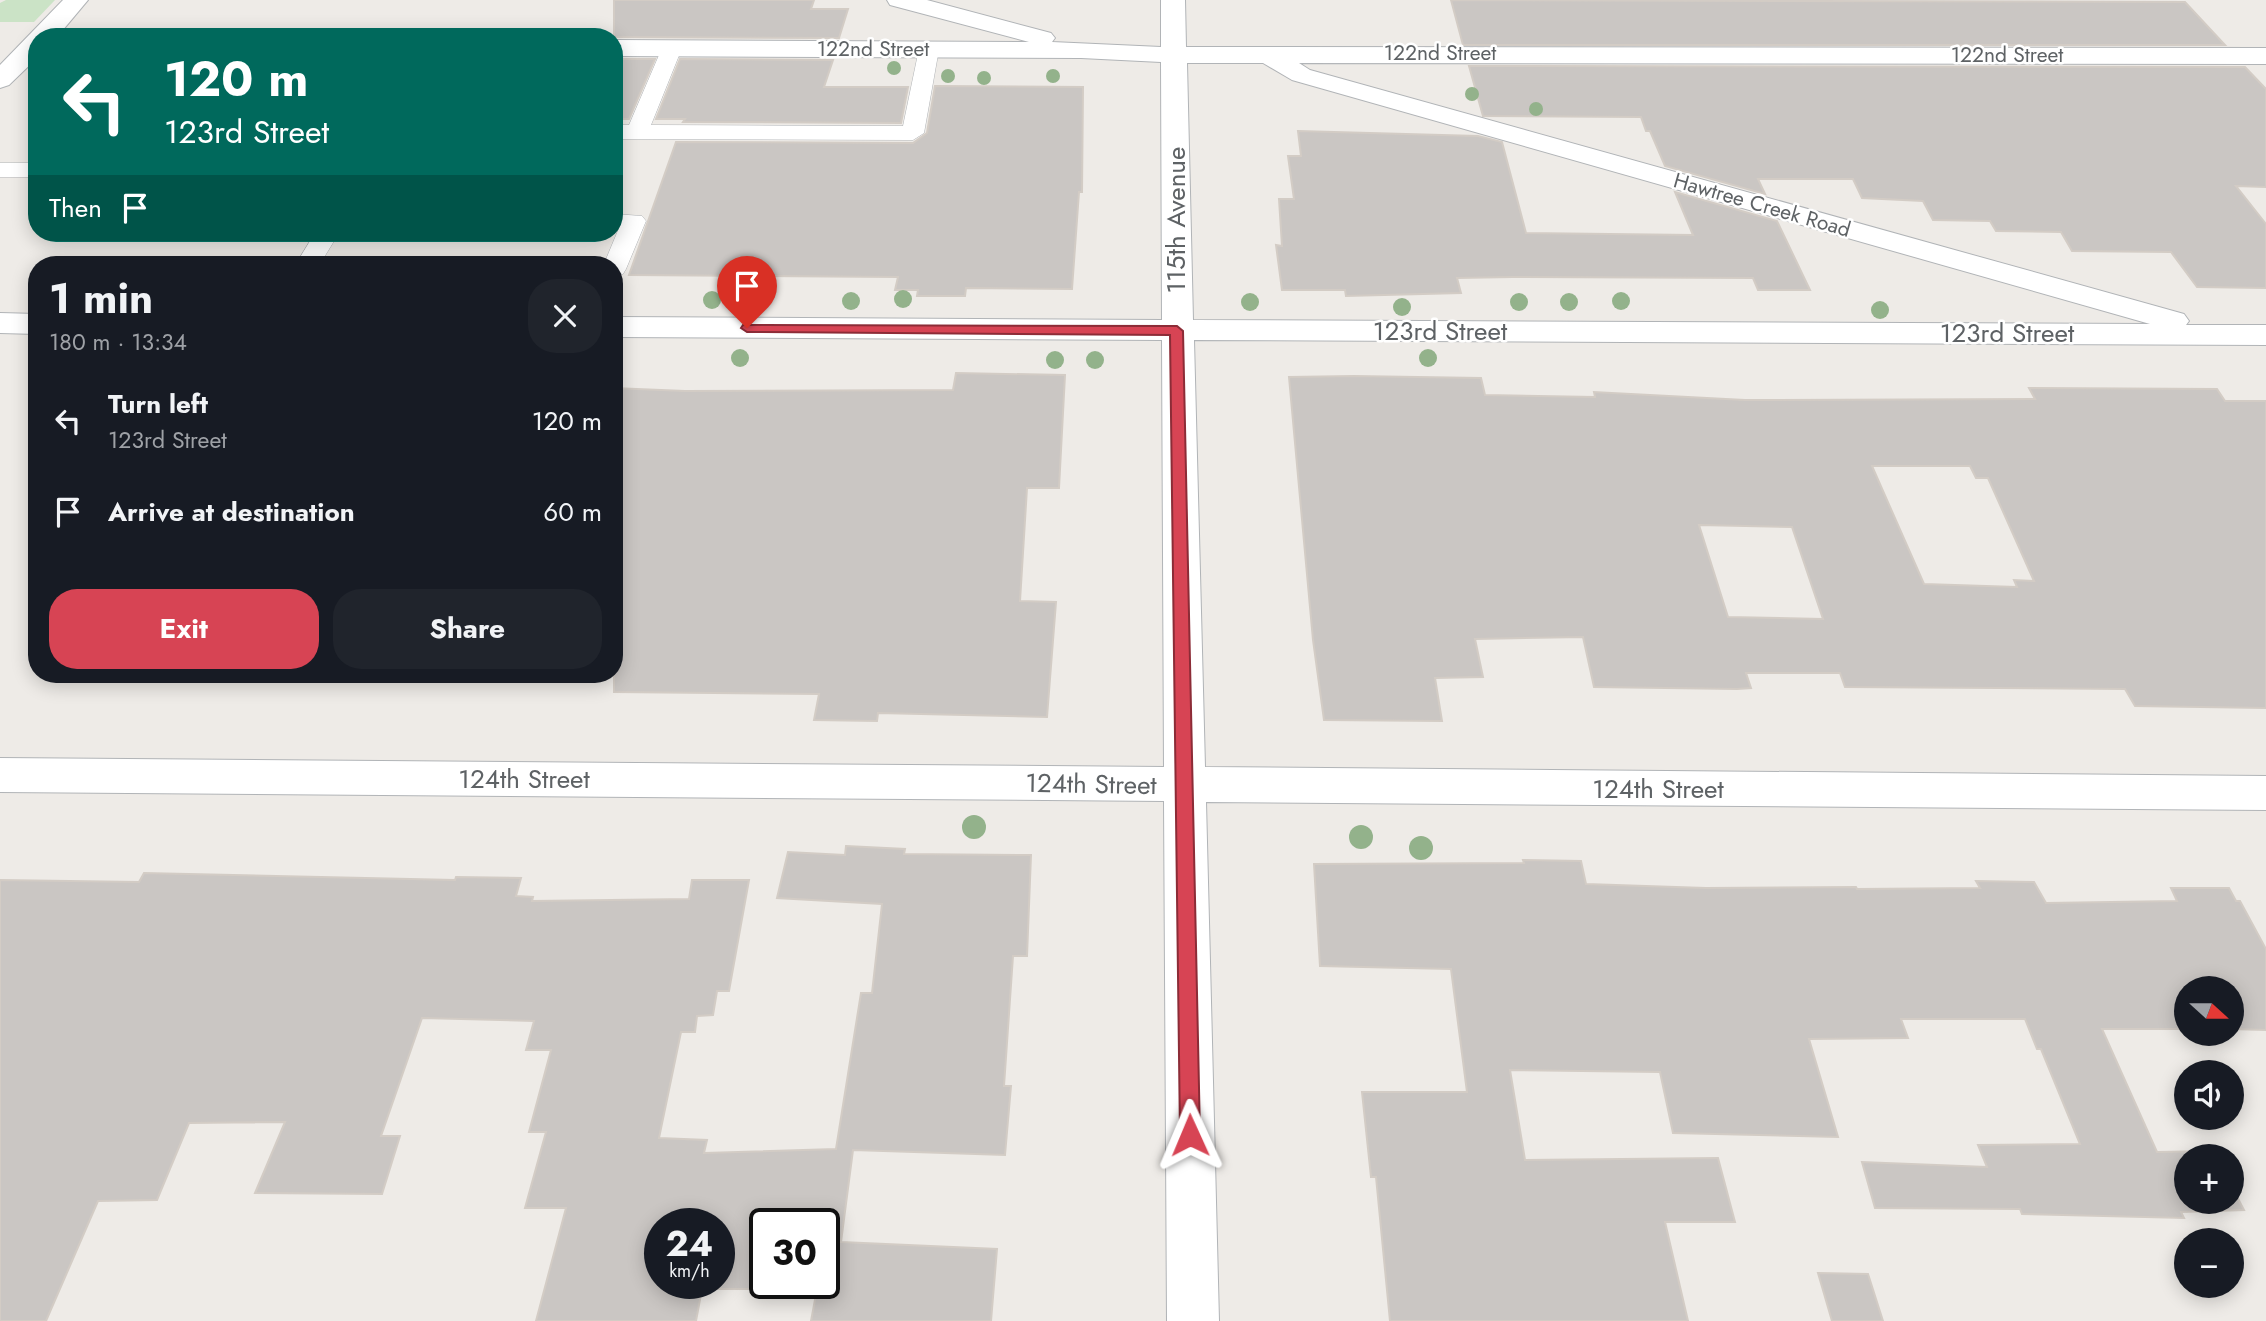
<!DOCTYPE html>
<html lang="en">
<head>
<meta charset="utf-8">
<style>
	:root { --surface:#171b24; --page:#20242c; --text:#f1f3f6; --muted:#9ea1a6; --accent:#d74454 }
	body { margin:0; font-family:Jost,sans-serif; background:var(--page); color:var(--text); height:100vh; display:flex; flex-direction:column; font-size:26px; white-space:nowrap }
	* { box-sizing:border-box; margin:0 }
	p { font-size:23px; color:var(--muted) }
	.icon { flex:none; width:38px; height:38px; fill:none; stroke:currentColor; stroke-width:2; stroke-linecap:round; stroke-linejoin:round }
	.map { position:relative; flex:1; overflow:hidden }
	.panel { position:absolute; left:28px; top:256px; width:595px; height:427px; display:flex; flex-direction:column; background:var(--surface); border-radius:28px; box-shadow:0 4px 18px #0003 }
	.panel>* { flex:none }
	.top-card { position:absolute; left:28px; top:28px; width:595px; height:214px; border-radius:28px; box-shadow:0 4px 18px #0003; background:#00695c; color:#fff; overflow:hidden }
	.needle { width:46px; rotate:111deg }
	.fabs { position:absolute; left:2174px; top:976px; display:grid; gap:14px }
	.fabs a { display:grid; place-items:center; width:70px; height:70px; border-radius:50%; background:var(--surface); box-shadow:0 4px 18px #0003; font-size:35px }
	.speed { position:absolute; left:644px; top:1208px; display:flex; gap:14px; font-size:35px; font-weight:700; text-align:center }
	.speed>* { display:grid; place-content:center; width:91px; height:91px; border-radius:50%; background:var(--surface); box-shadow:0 4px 18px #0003; line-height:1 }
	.speed small { font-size:18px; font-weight:400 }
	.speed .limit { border:4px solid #111; border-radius:10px; background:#fff; color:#111 }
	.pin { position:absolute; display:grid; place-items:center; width:60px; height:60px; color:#fff; margin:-72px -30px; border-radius:50% 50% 50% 0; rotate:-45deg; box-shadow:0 0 7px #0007 }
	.pin .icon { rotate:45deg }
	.me { position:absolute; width:77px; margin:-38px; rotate:359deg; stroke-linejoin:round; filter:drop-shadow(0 0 5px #0008) }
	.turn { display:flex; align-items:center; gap:24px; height:147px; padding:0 21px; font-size:32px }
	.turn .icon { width:91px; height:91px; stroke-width:2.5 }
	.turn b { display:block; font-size:49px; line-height:60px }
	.then { display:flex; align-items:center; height:66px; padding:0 21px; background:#0003; gap:14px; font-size:26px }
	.round { display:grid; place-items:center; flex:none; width:74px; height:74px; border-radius:28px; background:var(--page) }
	.head { display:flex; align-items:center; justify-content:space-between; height:119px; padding:0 21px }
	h1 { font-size:42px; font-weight:700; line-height:52px }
	.button { display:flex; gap:14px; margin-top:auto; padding:14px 21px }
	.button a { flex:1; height:80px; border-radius:28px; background:var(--accent); color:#fff; font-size:28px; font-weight:700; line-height:80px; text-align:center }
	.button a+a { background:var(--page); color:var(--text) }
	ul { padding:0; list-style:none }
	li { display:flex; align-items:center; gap:21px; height:91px; padding:0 21px }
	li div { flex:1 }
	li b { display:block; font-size:26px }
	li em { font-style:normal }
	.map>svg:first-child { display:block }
	.green { fill:#cbe3c6 }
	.building { fill:#cac6c3; stroke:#d3ccc5; stroke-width:2; fill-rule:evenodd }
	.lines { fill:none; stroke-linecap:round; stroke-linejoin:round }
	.service-casing { stroke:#b1b4b7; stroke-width:1 }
	.minor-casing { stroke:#b1b4b7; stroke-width:2 }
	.service { fill:#fff; fill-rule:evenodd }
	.minor { fill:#fff; fill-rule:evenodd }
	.tree { fill:#93b28b }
	.route { fill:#d74454; stroke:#8c2c37; stroke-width:2 }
	.labels { text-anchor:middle; stroke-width:5; stroke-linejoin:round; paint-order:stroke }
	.far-street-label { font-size:21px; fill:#5e6265; stroke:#fff }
	.street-label { font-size:26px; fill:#5e6265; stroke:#fff }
</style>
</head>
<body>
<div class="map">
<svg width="2266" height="1321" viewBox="0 0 2266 1321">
	<rect width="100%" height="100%" fill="#eeebe7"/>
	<path class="green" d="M6,0H55L34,22H0V3Z"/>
	<path class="building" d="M614,0H814L811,9H848L839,38L614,37Z
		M1451,0L2185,2L2225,45H1463Z
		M614,59H655L629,119H614Z
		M680,59L833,60L824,87H908L901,123L683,122L685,119H656Z
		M1469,66L2245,67L2266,89V187L2236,186L2266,224V288L2197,287L2171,252L2072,251L2061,232L1996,231L1990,221L1933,220L1923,201L1862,198L1853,179H1758L1765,194L1665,166L1650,131H1646L1641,117L1483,116Z
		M935,86L1083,87L1082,192H1079L1072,289L966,288L965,296H917L918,290H895L898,277L629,275L676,142L913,143L927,133Z
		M1298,131L1478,136L1502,142L1526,233L1693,235L1675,192L1777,221L1810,290H1758L1753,278L1513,277L1457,278L1461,293L1346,296L1345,290H1282L1276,245L1282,246L1279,199H1294L1288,156H1301Z
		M956,373L1065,375L1059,488H1027L1020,601L1056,602L1047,717L878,713L877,721L814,720L819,694L614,692V388L685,391L953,390Z
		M1354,376L1481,378L1485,395L1595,397L1594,392L1745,400L2035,399L2029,388L2217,389L2225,401H2266V708L2135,706L2125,689L1845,687L1840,673H1746L1751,688L1737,689L1594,687L1583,637L1475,639L1483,677L1435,678L1442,721L1324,720L1313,640L1289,377ZM1872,466H1970L1976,478H1988L2034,581L2014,580L2017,587L1924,584ZM1699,525L1792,527L1823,619L1728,617Z
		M846,846L905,849L904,854L1031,855L1027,956H1013L1004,1086H1011L1005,1155L853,1150L841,1242L997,1249L991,1321H811L817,1289H702L696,1321H536L566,1208H525L546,1132H529L551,1050H526L534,1021L422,1018L381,1136H400L382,1194L255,1193L285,1122L189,1123L157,1200L98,1201L46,1321H0V880L139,882L144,873L455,880L456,877L521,878L516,896L533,897L532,901L689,899L692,880H749L729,991H717L713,1015L697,1016L695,1032H681L659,1138L707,1140L704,1153L836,1149L861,993H872L882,904L777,898L788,852L845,855ZM660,1223H719V1283H660ZM765,1223H824V1283H765Z
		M1523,860L1581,861L1586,884L1706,888L1856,887L1857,889L1980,888L1976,881L2034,882L2046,903L2177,901L2171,888H2229L2236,901H2240L2266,949V1030L2231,1029V989H2186V1029H2102L2157,1152L2215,1151L2217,1157H2186V1202H2231V1185L2244,1210L2181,1212L2184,1218L2022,1214L2020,1209L1875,1208L1862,1162L1987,1167L1978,1145L2080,1144L2041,1049H2037L2025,1019H1901L1908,1038L1809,1039L1838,1137L1673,1133L1660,1072L1510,1070L1525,1160L1718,1158L1735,1222H1665L1688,1321H1390L1376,1177H1371L1362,1092H1467L1451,969L1320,966L1314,864L1524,863Z
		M1818,1273L1868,1274L1883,1321H1832Z"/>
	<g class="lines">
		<defs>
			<path id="service" d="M672,42L682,48L651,125L903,126L919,49L922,45H936L939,49L924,133L913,140L614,139V125H629L662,48Z
				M0,163H37V177H0Z
				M614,214L642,216L646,221L626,269L623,274L614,276V264H604L619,228H614Z
				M315,233H339L320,264H296Z"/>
			<path id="minor" d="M63,0H88L57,37H37V58L9,85L0,88V65Z
				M887,0H927L1051,33L1055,38L1052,42L1161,47V0H1185L1186,47L2266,48V64L1299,63L1310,70L2184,314L2189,321L2186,325H2266V345L1194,340L1205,767L2266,776V810L1206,802L1219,1321H1167L1164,801L0,792V758L1164,767L1162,340L614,337V317L1162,320L1161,62L1081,58L614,56V40L1029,42L890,5ZM1187,63H1263L1292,80L2150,324L1193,320Z
				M0,313L37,314V334L0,333Z"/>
		</defs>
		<use href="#service" class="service-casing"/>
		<use href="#minor" class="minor-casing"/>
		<use href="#service" class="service"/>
		<use href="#minor" class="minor"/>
	</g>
	<g class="tree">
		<circle cx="894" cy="68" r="7"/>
		<circle cx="948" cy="76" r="7"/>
		<circle cx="1053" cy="76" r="7"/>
		<circle cx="984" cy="78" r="7"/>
		<circle cx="1472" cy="94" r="7"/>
		<circle cx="1536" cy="109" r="7"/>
		<circle cx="903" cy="299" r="9"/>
		<circle cx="712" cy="300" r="9"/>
		<circle cx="851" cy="301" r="9"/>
		<circle cx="1621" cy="301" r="9"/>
		<circle cx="1250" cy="302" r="9"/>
		<circle cx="1519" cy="302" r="9"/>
		<circle cx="1569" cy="302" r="9"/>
		<circle cx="1402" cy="307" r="9"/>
		<circle cx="1880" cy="310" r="9"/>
		<circle cx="740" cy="358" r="9"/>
		<circle cx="1428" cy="358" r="9"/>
		<circle cx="1055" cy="360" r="9"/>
		<circle cx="1095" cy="360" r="9"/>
		<circle cx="974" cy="827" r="12"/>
		<circle cx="1361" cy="837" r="12"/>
		<circle cx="1421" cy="848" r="12"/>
	</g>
	<path class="route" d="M743,325L1177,326L1183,331L1200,1135L1197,1142L1190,1145L1183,1142L1180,1135L1170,335L747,332L741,328Z"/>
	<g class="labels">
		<g class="far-street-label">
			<text x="873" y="56">122nd Street</text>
			<text x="1440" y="60">122nd Street</text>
			<text x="2007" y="62">122nd Street</text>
			<text transform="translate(1762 205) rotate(16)" y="7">Hawtree Creek Road</text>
		</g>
		<g class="street-label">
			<text transform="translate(1176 220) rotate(-90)" y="9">115th Avenue</text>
			<text x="1440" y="340">123rd Street</text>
			<text x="2007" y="342">123rd Street</text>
			<text x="524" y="788">124th Street</text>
			<text transform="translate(1091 784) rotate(1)" y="9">124th Street</text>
			<text x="1658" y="798">124th Street</text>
		</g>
	</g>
</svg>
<div class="fabs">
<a><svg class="needle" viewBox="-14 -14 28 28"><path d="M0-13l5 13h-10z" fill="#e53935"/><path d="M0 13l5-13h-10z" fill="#9ea1a6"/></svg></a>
<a><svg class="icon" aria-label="sound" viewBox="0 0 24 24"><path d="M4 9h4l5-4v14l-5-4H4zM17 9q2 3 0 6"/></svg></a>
<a>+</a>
<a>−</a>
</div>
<div class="speed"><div>24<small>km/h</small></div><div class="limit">30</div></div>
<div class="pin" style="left:747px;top:328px;background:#d93025"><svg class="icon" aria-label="arrive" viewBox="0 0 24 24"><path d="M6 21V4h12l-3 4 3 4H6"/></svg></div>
<svg class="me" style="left:1190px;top:1135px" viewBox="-20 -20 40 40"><path d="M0-17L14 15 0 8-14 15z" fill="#d74454" stroke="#fff" stroke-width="4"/></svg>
<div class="top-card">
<div class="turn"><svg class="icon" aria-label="left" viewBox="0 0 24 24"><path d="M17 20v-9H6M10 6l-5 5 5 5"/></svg><div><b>120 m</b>123rd Street</div></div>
<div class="then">Then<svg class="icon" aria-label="arrive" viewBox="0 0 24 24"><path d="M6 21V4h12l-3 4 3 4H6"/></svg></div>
</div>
<section class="panel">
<div class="head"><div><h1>1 min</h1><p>180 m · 13:34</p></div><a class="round"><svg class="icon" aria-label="close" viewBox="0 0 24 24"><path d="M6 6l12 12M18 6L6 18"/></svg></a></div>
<ul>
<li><svg class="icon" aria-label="left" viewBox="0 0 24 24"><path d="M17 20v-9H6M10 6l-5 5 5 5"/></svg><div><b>Turn left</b><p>123rd Street</p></div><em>120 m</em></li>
<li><svg class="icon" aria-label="arrive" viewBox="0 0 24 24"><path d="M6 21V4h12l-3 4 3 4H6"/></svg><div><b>Arrive at destination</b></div><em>60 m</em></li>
</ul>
<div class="button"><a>Exit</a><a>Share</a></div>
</section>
</div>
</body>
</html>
